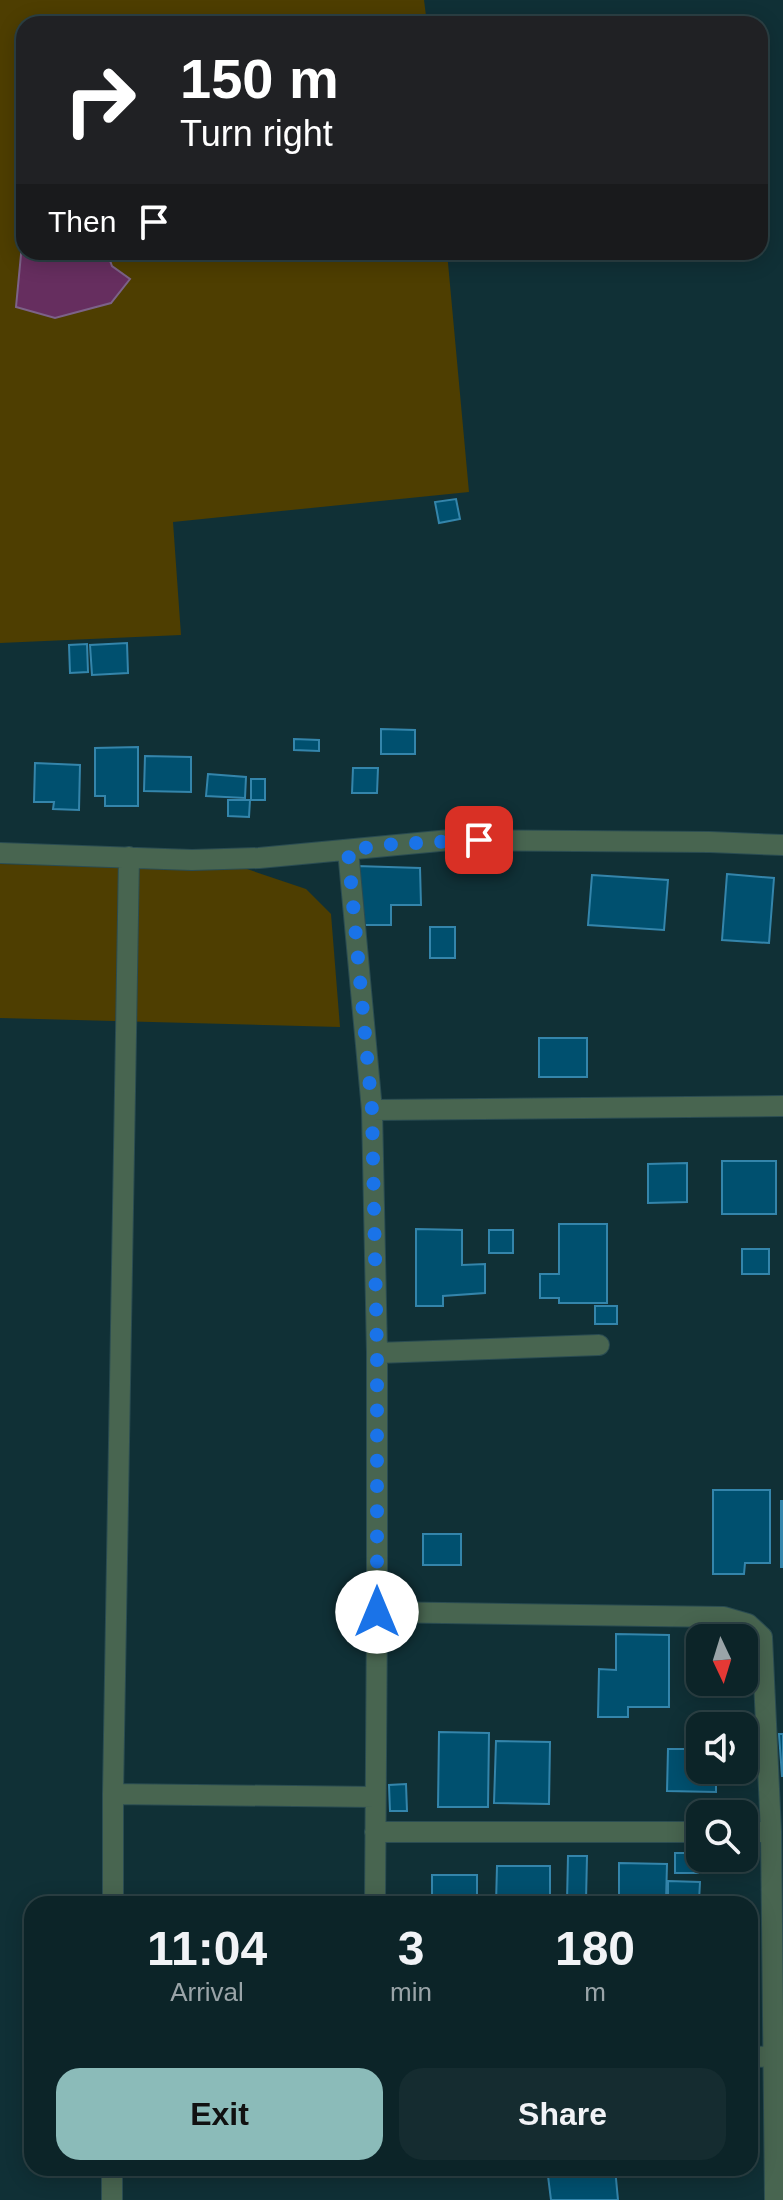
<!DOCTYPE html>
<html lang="en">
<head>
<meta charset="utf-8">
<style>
	:root { --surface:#0c2428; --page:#152c30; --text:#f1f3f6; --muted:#9aa4a8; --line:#2c4145; --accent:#8bbbb9 }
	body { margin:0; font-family:Helvetica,sans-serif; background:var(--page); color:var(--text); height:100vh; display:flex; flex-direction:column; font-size:30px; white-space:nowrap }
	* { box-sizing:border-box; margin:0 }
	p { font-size:26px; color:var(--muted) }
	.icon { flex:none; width:44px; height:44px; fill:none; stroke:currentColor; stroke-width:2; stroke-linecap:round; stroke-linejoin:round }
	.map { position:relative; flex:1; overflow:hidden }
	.details { position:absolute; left:24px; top:1896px; width:734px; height:280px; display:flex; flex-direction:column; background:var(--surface); border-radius:24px; box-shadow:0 4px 20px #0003,0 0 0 2px var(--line) }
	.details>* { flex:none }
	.hud { position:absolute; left:16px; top:16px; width:752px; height:244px; border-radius:24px; box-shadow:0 4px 20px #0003,0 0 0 2px var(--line); background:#202124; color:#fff; overflow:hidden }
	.needle { width:52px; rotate:176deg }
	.fabs { position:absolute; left:686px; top:1624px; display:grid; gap:16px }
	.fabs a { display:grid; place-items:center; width:72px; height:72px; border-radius:16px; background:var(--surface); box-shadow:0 4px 20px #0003,0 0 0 2px var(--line); font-size:40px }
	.pin { position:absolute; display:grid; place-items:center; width:68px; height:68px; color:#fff; margin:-34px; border-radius:16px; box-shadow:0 4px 12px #0006 }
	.me { position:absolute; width:88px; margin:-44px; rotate:0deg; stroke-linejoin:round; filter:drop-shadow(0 0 6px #0008) }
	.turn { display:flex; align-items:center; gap:28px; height:168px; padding:0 32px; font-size:36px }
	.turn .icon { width:104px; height:104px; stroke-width:2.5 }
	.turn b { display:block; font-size:56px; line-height:68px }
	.then { display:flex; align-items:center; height:76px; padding:0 32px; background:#0003; gap:16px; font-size:30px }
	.eta { display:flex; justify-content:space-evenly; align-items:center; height:136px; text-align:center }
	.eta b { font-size:48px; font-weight:800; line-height:56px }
	.action { display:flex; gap:16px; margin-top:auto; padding:16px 32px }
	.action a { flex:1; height:92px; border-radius:24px; background:var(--accent); color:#111; font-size:32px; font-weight:800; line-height:92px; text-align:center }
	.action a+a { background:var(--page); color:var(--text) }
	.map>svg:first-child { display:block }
	.green { fill:#4e3e01 }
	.water { fill:#662e5f; stroke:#7c6288; stroke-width:2 }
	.building { fill:#00506f; stroke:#3485ab; stroke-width:2 }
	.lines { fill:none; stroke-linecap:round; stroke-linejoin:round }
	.minor-casing { stroke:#2a4c52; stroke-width:22 }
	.minor { stroke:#486550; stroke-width:20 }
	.route { stroke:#1a73e8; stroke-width:14; stroke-dasharray:0 25.2 }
</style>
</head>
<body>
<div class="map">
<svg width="783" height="2200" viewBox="0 0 783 2200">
	<rect width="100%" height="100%" fill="#103036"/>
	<path class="green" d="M0,0H424L427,24H24V252H447L469,492L173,522L181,635L0,643Z
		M0,864L244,868L306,889L331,914L340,1027L0,1018Z"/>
	<path class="water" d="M24,223V252H107L112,266L130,279L111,303L55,318L16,307Z"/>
	<path class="building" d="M456,499L460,519L439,523L435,502Z
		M127,643L128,673L92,675L90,645Z
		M87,644L88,672L70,673L69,645Z
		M381,729L415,730V754H381Z
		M294,739L319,740V751L294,750Z
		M138,747V806H105V796H95V748Z
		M145,756L191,757V792L144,791Z
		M35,763L80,765L79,810L53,809L54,802H34Z
		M353,768H378L377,793H352Z
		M208,774L246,777L245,798L206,796Z
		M251,779H265V800H251Z
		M228,800H250L249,817L228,816Z
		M356,866L420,868L421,905H391V925H356Z
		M727,874L774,878L769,943L722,940Z
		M592,875L668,880L664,930L588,925Z
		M430,927H455V958H430Z
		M539,1038H587V1077H539Z
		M722,1161H776V1214H722Z
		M687,1163V1202L648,1203V1164Z
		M559,1224H607V1303H559V1298H540V1274H559Z
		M416,1229L462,1230V1265L485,1264V1293L443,1296V1306H416Z
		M489,1230H513V1253H489Z
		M742,1249H769V1274H742Z
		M595,1306H617V1324H595Z
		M713,1490H770V1563H745L744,1574H713Z
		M781,1501H783V1567H781Z
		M423,1534H461V1565H423Z
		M616,1634L669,1635V1707H628V1717H598L599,1669L616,1670Z
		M439,1732L489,1733L488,1807H438Z
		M779,1734H783V1776H782Z
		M496,1741L550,1742L549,1804L494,1803Z
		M668,1749H700V1770H716V1792L667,1791Z
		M406,1784L407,1811H390L389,1785Z
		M675,1853H698V1873H675Z
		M568,1856H587L586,1901H567Z
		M619,1863L667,1864L666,1901L619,1900Z
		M497,1866H550V1904H496Z
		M432,1875H477V1904H432Z
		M668,1881L700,1882L699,1901L714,1902V1904H668Z
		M547,2168H615L618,2200H551Z"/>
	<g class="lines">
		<defs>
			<path id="minor" d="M348,850L372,1110L377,1353V1612L724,1617L748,1624L762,1637L771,1832L775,2200
				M0,853L192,860L259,858L450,840L710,842L783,845
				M372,1110L783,1106
				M377,1353L599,1345
				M113,1794L129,857
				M375,1832H700
				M744,1832H771
				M113,1904V1794L375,1797
				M375,1904L377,1612
				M750,2057L774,2056
				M112,2200V2168"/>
		</defs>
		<use href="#minor" class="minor-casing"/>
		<use href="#minor" class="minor"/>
	</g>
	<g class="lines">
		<path class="route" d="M377,1612V1353L372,1110L348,850L394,844L479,840"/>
	</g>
</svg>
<div class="fabs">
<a><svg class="needle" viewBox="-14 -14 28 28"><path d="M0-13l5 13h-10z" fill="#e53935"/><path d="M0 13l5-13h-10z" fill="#9aa4a8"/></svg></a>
<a><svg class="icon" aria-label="sound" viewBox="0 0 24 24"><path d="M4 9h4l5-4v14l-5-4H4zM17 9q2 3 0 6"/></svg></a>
<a><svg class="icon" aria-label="search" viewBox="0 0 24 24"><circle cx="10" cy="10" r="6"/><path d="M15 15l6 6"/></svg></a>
</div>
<div class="pin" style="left:479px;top:840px;background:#d93025"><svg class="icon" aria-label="arrive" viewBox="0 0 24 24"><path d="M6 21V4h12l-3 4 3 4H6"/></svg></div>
<svg class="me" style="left:377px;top:1612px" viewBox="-20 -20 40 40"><circle r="19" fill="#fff"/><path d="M0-13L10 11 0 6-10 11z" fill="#1a73e8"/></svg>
<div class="hud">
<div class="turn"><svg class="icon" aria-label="right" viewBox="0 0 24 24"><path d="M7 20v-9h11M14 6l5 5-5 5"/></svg><div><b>150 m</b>Turn right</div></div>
<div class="then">Then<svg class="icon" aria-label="arrive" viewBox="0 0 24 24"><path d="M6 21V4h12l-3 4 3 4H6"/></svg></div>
</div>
<section class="details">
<div class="eta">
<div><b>11:04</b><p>Arrival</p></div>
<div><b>3</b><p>min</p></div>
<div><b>180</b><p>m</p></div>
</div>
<div class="action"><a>Exit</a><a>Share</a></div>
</section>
</div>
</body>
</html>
